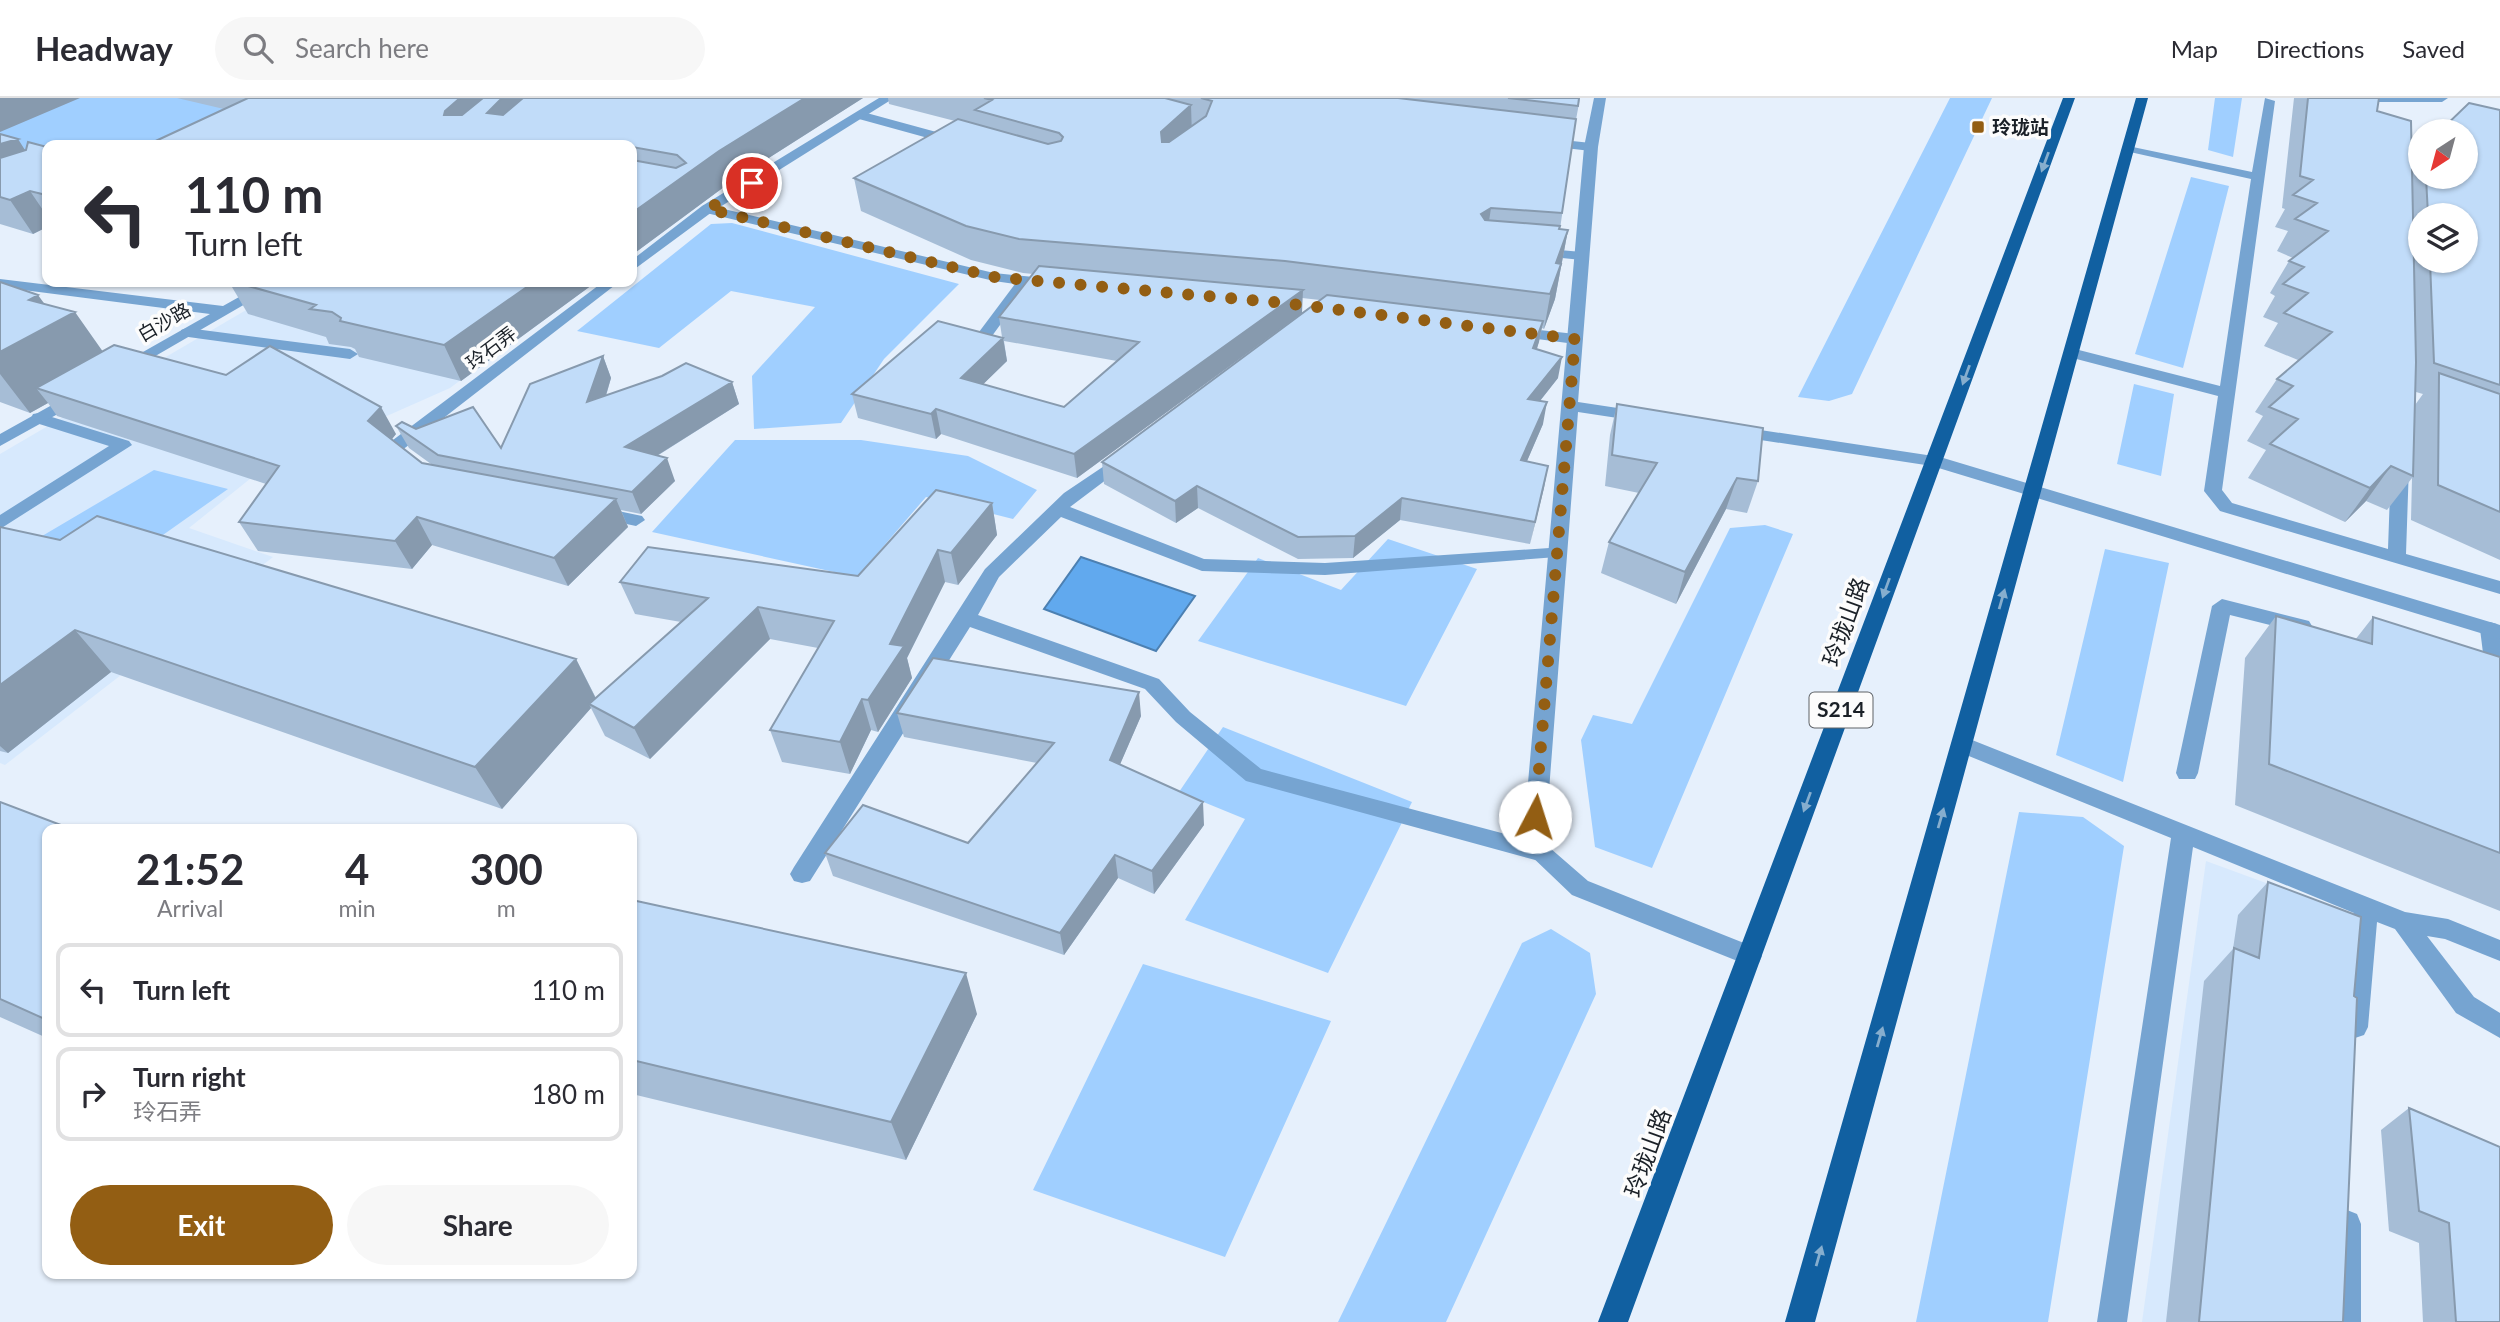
<!DOCTYPE html>
<html lang="en">
<head>
<meta charset="utf-8">
<style>
	:root { --surface:#fff; --page:#f7f7f7; --text:#2b2b33; --muted:#7c7c81; --line:#e1e1e2; --accent:#935e13 }
	body { margin:0; font-family:Lato,"Noto Sans SC",sans-serif; background:var(--page); color:var(--text); height:100vh; display:flex; flex-direction:column; font-size:26px; white-space:nowrap }
	* { box-sizing:border-box; margin:0 }
	p { font-size:23px; color:var(--muted) }
	.icon { flex:none; width:38px; height:38px; fill:none; stroke:currentColor; stroke-width:2; stroke-linecap:round; stroke-linejoin:round }
	.map { position:relative; flex:1; overflow:hidden }
	.panel { position:absolute; left:42px; top:726px; width:595px; height:455px; display:flex; flex-direction:column; background:var(--surface); border-radius:14px; box-shadow:0 2px 5px #0004 }
	.panel>* { flex:none }
	.banner { position:absolute; left:42px; top:42px; width:595px; height:147px; border-radius:14px; box-shadow:0 2px 5px #0004; background:#fff; color:var(--text); overflow:hidden }
	.needle { width:46px; rotate:216deg }
	.fabs { position:absolute; left:2408px; top:21px; display:grid; gap:14px }
	.fabs a { display:grid; place-items:center; width:70px; height:70px; border-radius:50%; background:var(--surface); box-shadow:0 2px 5px #0004; font-size:35px }
	.pin { position:absolute; display:grid; place-items:center; width:60px; height:60px; color:#fff; margin:-30px; border:4px solid #fff; border-radius:50%; box-shadow:0 2px 7px #0007 }
	.me { position:absolute; width:77px; margin:-38px; rotate:5deg; stroke-linejoin:round; filter:drop-shadow(0 0 5px #0008) }
	.turn { display:flex; align-items:center; gap:24px; height:147px; padding:0 28px; font-size:32px }
	.turn .icon { width:91px; height:91px; stroke-width:2.5 }
	.turn b { display:block; font-size:49px; line-height:60px }
	.eta { display:flex; justify-content:space-evenly; align-items:center; height:119px; text-align:center }
	.eta b { font-size:42px; font-weight:700; line-height:49px }
	.cta { display:flex; gap:14px; margin-top:auto; padding:14px 28px }
	.cta a { flex:1; height:80px; border-radius:42px; background:var(--accent); color:#fff; font-size:28px; font-weight:700; line-height:80px; text-align:center }
	.cta a+a { background:var(--page); color:var(--text) }
	ul { padding:0; list-style:none }
	li { display:flex; align-items:center; gap:21px; height:94px; margin:0 14px 10px; padding:0 14px; border:4px solid var(--line); border-radius:14px }
	li div { flex:1 }
	li b { display:block; font-size:26px }
	li em { font-style:normal }
	header { display:flex; align-items:center; gap:42px; box-sizing:border-box; height:98px; padding:0 35px; background:var(--surface); border-bottom:2px solid var(--line) }
	header strong { font-size:33px }
	nav { display:flex; gap:38px; margin-inline-start:auto; font-size:24px }
	.search { width:490px; height:63px; background:var(--page); display:flex; align-items:center; gap:18px; box-sizing:border-box; padding:0 24px; border-radius:38px; color:var(--muted); font-size:26px }
	.map>svg:first-child { display:block }
	.built { fill:#d7e9fd }
	.green { fill:#a0cfff }
	.water { fill:#61a9ee; stroke:#4c80b2; stroke-width:2 }
	.lines { fill:none; stroke-linecap:round; stroke-linejoin:round }
	.lane { fill:#76a4d1; fill-rule:evenodd }
	.street { fill:#76a4d1; fill-rule:evenodd }
	.primary { fill:#1160a1; fill-rule:evenodd }
	.wall { fill:#a6bdd6; fill-rule:evenodd }
	.shaded-wall { fill:#879aae }
	.building { fill:#c1dcf9; stroke:#879aae; stroke-width:2 }
	.oneway { fill:#86aece }
	.route { stroke:#935e13; stroke-width:12; stroke-dasharray:0 21.6 }
	.poi-dot { fill:#935e13; stroke:#fcfcfc; stroke-width:2.5 }
	.labels { text-anchor:middle; stroke-width:7; stroke-linejoin:round; paint-order:stroke }
	.far-poi-label { font-size:19px; font-weight:bold; fill:#1a2027; stroke:#fcfcfc; text-anchor:start }
	.far-street-label { font-size:19px; fill:#1a2027; stroke:#fcfcfc }
	.shield { fill:#fcfcfc; stroke:#5e6267; stroke-width:2 }
	.shield-label { font-size:21px; font-weight:bold; fill:#1a2027 }
	.street-label { font-size:23px; fill:#1a2027; stroke:#fcfcfc }
</style>
</head>
<body>
<header>
<strong>Headway</strong>
<div class="search"><svg class="icon" aria-label="search" viewBox="0 0 24 24"><circle cx="10" cy="10" r="6"/><path d="M15 15l6 6"/></svg>Search here</div>
<nav><a>Map</a><a>Directions</a><a>Saved</a></nav>
</header>
<div class="map">
<svg width="2500" height="1224" viewBox="0 0 2500 1224">
	<rect width="100%" height="100%" fill="#e6f0fc"/>
	<path class="built" d="M294,184H592L450,290L256,376L189,430L273,459L5,667L0,665V356Z
		M2206,763L2337,811L2322,1224H2142Z"/>
	<path class="green" d="M0,0H433L445,47H47V71L0,69Z
		M1950,0H1992L1852,296L1829,303L1798,299Z
		M2215,0H2242L2233,59L2208,52Z
		M2191,79L2229,88L2183,270L2135,256Z
		M732,125L959,186L884,261L841,325L754,331L752,278L815,209L731,193L659,250L577,233L711,126Z
		M2134,286L2174,296L2161,378L2117,366Z
		M735,342H861L968,358L1037,392L1013,421L926,399L857,479L652,434Z
		M154,372L228,391L95,485L15,454Z
		M1765,427L1793,436L1652,770L1595,749L1581,642L1593,617L1632,626L1730,430Z
		M1388,441L1477,471L1406,608L1198,543L1258,460L1341,492Z
		M2105,451L2169,465L2123,684L2056,657Z
		M1223,629L1412,704L1328,875L1185,822L1245,721L1179,694Z
		M2019,714L2083,719L2124,748L2048,1224H1916Z
		M1551,831L1590,855L1596,896L1446,1224H1338L1522,845Z
		M1143,866L1331,923L1225,1159L1033,1092Z"/>
	<path class="water" d="M1081,459L1195,498L1156,553L1044,511Z"/>
	<g class="lines">
		<path class="lane" d="M2265,0L2275,3L2222,392L2232,405L2388,451L2391,367L2400,362L2406,363L2409,367L2406,456L2500,483V496L2220,413L2204,393L2218,298L2065,258L2063,255L2071,250L2220,288L2251,81L2121,52L2128,48L2252,74Z
			M863,14L962,41L963,44L957,48L859,21L857,18Z
			M1544,40L1591,45L1598,49L1591,53L1539,47L1538,44Z
			M707,107L994,175L1054,181L1061,185L1054,189L1029,187L984,249L978,251L970,246L1015,186L994,183L702,114V108Z
			M1537,150L1582,154L1589,158L1582,162L1532,157V151Z
			M1514,229L1575,236L1583,241L1575,246L1508,237L1506,234Z
			M187,230L350,251L358,256L350,261L181,238V232Z
			M39,315L129,343L132,347L0,431V417L109,348L33,324L31,320L33,316Z
			M1125,354L1131,355L1134,359L1131,363L1070,409L1204,461L1325,465L1564,449L1566,453L1564,457L1557,459L1325,477L1202,473L1061,419L999,479L978,517L1159,581L1190,614L1261,671L1539,745L1547,747L1551,754L1547,761L1539,763L1246,683L1176,624L1145,591L970,529L810,783L802,785L794,783L790,776L794,769L985,471L1064,395Z
			M599,409L642,418L645,422L636,428L593,419L590,415Z
			M2222,501L2309,523L2312,528L2302,535L2230,517L2198,675L2195,681H2179L2176,675L2212,508Z
			M2490,524L2497,526L2500,532V585L2489,584L2486,579L2480,531Z
			M1962,638L2405,814L2448,821L2500,842V863L2445,841L2427,838L2474,899L2500,915V940L2456,915L2395,831L2377,824L2368,929L2364,937L2355,940L2346,937L2342,929L2354,815L2193,749L2127,1224H2097L2171,740L1954,652L1951,646L1954,640Z
			M2347,1112L2357,1116L2361,1126V1224H2331L2333,1126L2337,1116Z"/>
		<path class="street" d="M879,0H894L712,114L632,173V162L702,108Z
			M1594,0H1606L1598,49L1578,304L1644,314L1652,319L1644,324L1578,314L1547,719L1550,750L1588,783L1759,851L1762,858L1759,865L1750,868L1572,797L1527,754L1525,719L1584,49Z
			M2373,0H2448L2442,4H2379Z
			M0,181L223,208L266,184H283L126,275L120,273V267L210,216L0,189Z
			M603,184H619L401,353H389L386,349L389,345Z
			M77,293L85,298L83,302L0,348V336Z
			M1734,328L1940,359L2500,527V541L1932,368L1728,337L1725,333L1728,329Z"/>
		<path class="primary" d="M2063,0H2075L1628,1224H1598Z
			M2136,0H2148L1815,1224H1785Z"/>
	</g>
	<path class="wall" d="M177,0H863L728,86L632,157V47H147L224,11Z
		M888,0H1580L1575,27L1560,131L1568,132L1555,201L1544,231L1542,230L1537,251L1558,280L1540,303L1543,326L1527,363L1548,368L1530,446L1400,422L1353,460L1298,461L1198,410L1176,425L1104,386L1102,364L1320,202L1302,200V215L1077,380L941,336L936,341L858,320L852,296L1002,239L999,219L1033,176L1023,175L971,162L861,113L854,80L955,23L889,6ZM1004,243L1117,263L1064,309L983,286L1007,263Z
		M2294,0H2379L2377,13L2412,52L2420,39V79H2466L2500,12V462L2411,422L2412,380L2387,412L2366,403L2345,424L2248,380L2266,352L2247,343L2263,318L2255,314L2277,281L2298,262L2264,248L2278,225L2263,219L2275,198L2270,195L2289,163L2293,160L2277,153L2288,133L2275,129L2285,111L2282,110ZM2420,117H2466V163H2420ZM2416,294L2423,296L2415,307Z
		M0,36L25,52L47,49V129L33,136L0,126Z
		M0,184L45,206L102,253L396,336L392,341L422,365L431,366L409,350L396,328L501,350L603,258L611,280L606,298L732,284L739,306L657,358L675,383L641,416L621,412L628,429L568,488L432,447L412,471L258,453L239,424L266,386L57,318L48,305L30,315L0,304Z
		M229,184H596L461,283L359,259L355,251L351,249L329,246L326,239L248,216Z
		M1617,306L1758,383L1747,415L1726,411L1676,506L1601,475L1609,444L1639,395L1605,388L1610,337Z
		M992,405L997,437L958,487L945,484L907,560L912,580L878,634L871,632L850,676L782,664L770,632L818,550L770,541L650,661L605,638L591,610L502,711L111,574L8,655L0,653V429L576,561L596,600L681,524L635,516L620,484L858,478Z
		M2276,518L2355,542L2373,519L2500,559V813L2235,707L2245,560Z
		M897,615L1141,618L1120,666L1204,727L1154,796L1118,780L1064,857L833,778L825,755L968,745L1037,665L904,639Z
		M0,704L47,732V940L0,919Z
		M2268,784L2354,898L2343,1224H2166L2204,883L2233,851L2238,817Z
		M632,802L977,916L906,1062L632,996Z
		M2409,1010L2500,1224H2423L2419,1145L2389,1133L2381,1032Z"/>
	<path class="shaded-wall" d="M0,0H80L0,34Z
		M460,0H540L500,47L444,17L445,13Z
		M805,0H863L728,86L632,157V115L719,53Z
		M1191,7L1192,39L1162,66L1161,34Z
		M18,41L39,74L0,86V46Z
		M30,93L47,118V129L33,136L10,102Z
		M1491,110L1486,143L1481,116Z
		M1568,132L1555,201L1544,231L1556,165Z
		M534,184H596L461,283L444,247Z
		M1303,192L1302,215L1077,380L1074,356Z
		M38,197L57,223L75,214L113,268L36,290L48,305L30,315L0,276V254L29,202Z
		M1543,223L1539,244L1530,271L1533,250Z
		M1003,240L1007,263L965,304L961,280Z
		M603,258L611,280L597,327L587,304Z
		M1562,259L1558,280L1524,323L1528,301Z
		M732,284L739,306L634,372L625,349Z
		M1547,304L1543,326L1518,384L1521,362Z
		M381,309L396,336L384,351L368,323Z
		M936,311L941,336L936,341L931,316Z
		M667,360L675,383L641,416L632,394Z
		M1548,368L1544,390L1530,446L1535,424Z
		M2391,368L2366,403L2345,424L2370,390Z
		M1737,380L1726,411L1676,506L1685,474Z
		M1197,388L1198,410L1176,425L1175,403Z
		M1402,400L1400,422L1353,460L1355,438Z
		M616,401L628,429L568,488L554,460Z
		M992,405L997,437L958,487L951,455Z
		M417,419L432,447L412,471L395,443Z
		M938,452L945,484L907,560L912,580L878,634L868,602L890,546Z
		M758,509L770,541L650,661L634,630Z
		M75,532L111,574L8,655L0,648V587Z
		M576,561L597,603L589,606L591,610L502,711L475,669Z
		M1139,594L1141,618L1112,685L1110,662Z
		M862,601L871,632L850,676L840,644Z
		M1203,704L1204,727L1154,796L1152,773Z
		M1115,757L1118,780L1064,857L1060,835Z
		M966,875L977,916L906,1062L891,1024Z"/>
	<path class="building" d="M248,0H460L445,13L444,17H462L483,0H502L487,15L503,17L523,0H805L719,53L632,115V62L676,70L686,65L677,57L632,49V47H147Z
		M984,0H1165L1191,7L1161,34L1162,44H1169L1206,18L1212,3L1201,0H1398L1576,21L1562,115L1491,110L1481,116L1485,122L1560,128L1559,131L1568,132L1556,165L1561,166L1550,196L1285,163L1019,141L966,128L854,80L958,21L1048,46L1061,43L1063,39L1059,35L975,12L992,2Z
		M1508,0H1579L1578,8Z
		M2308,0H2379L2377,13L2411,23L2416,264L2413,378L2391,368L2370,390L2270,346L2298,321L2269,309L2293,288L2277,281L2332,234L2284,215L2308,195L2283,186L2304,169L2289,163L2328,133L2295,121L2317,105L2293,97L2313,82L2300,78Z
		M2469,5L2500,12V287L2434,265L2430,163H2466V117H2428L2426,79H2466V33H2440Z
		M0,36L18,41L0,46Z
		M28,44L47,49V97H46L30,93L10,102L0,99V60L26,52Z
		M1039,168L1303,192L1074,356L936,311L931,316L852,296L938,223L1003,240L961,280L1064,309L1139,244L999,219Z
		M0,184L38,197L29,202L75,214L0,254Z
		M234,184H534L444,247L340,223L341,220L332,214L310,211L316,207Z
		M1327,197L1543,223L1533,250L1562,259L1528,301L1547,304L1521,362L1548,368L1535,424L1402,400L1355,438L1298,439L1197,388L1175,403L1102,364Z
		M114,247L226,277L270,248L381,309L368,323L422,365L616,401L554,460L417,419L395,443L239,424L279,368L36,290Z
		M603,258L587,304L662,278L686,265L732,284L625,349L667,360L632,394L438,357L396,328L402,324L416,331L473,309L501,350L530,286Z
		M2439,275L2500,296V414L2438,387Z
		M1617,306L1763,330L1758,383L1737,380L1685,474L1609,444L1657,365L1612,357Z
		M936,392L992,405L951,455L938,452L890,546L904,548L868,602L862,601L840,644L770,632L834,523L758,509L634,630L589,606L708,500L620,484L648,449L858,478Z
		M97,418L576,561L475,669L75,532L0,587V429L60,442Z
		M2276,518L2372,546L2373,519L2500,559V755L2269,666Z
		M933,560L1139,594L1110,662L1203,704L1152,773L1115,757L1060,835L825,755L863,707L968,745L1054,645L897,615Z
		M0,704L74,732H47V922L0,901Z
		M2268,784L2361,819L2354,898L2357,900L2343,1224H2199L2234,850L2259,860Z
		M632,802L966,875L891,1024L632,962Z
		M2409,1010L2500,1049V1224H2456L2449,1125L2419,1113Z"/>
	<defs><path id="oneway-solid" d="M-6-.8H1V-3.2L6.5 0L1 3.2V.8H-6Z" transform="scale(1.75)"/></defs>
	<g class="oneway">
		<use href="#oneway-solid" transform="translate(2045 64) rotate(110)"/>
		<use href="#oneway-solid" transform="translate(1966 277) rotate(110)"/>
		<use href="#oneway-solid" transform="translate(1886 490) rotate(110)"/>
		<use href="#oneway-solid" transform="translate(2002 501) rotate(-74)"/>
		<use href="#oneway-solid" transform="translate(1807 704) rotate(110)"/>
		<use href="#oneway-solid" transform="translate(1941 720) rotate(-74)"/>
		<use href="#oneway-solid" transform="translate(1880 939) rotate(-74)"/>
		<use href="#oneway-solid" transform="translate(1819 1158) rotate(-74)"/>
	</g>
	<g class="lines">
		<path class="route" d="M752,85L708,111L994,179L1284,205L1575,241L1535,719"/>
	</g>
	<rect class="poi-dot" x="1971" y="22" width="14" height="14" rx="3.5"/>
	<g class="labels">
		<g class="far-poi-label">
			<text x="1992" y="36">玲珑站</text>
		</g>
		<g class="far-street-label">
			<text transform="translate(164 224) rotate(-30)" y="7">白沙路</text>
			<text transform="translate(491 250) rotate(-37)" y="7">玲石弄</text>
		</g>
		<rect class="shield" x="1809.5" y="594.5" width="63" height="35" rx="5"/>
		<g class="shield-label">
			<text x="1841" y="619">S214</text>
		</g>
		<g class="street-label">
			<text transform="translate(1846 524) rotate(-70)" y="8">玲珑山路</text>
			<text transform="translate(1648 1055) rotate(-70)" y="8">玲珑山路</text>
		</g>
	</g>
</svg>
<div class="fabs">
<a><svg class="needle" viewBox="-14 -14 28 28"><path d="M0-13l5 13h-10z" fill="#e53935"/><path d="M0 13l5-13h-10z" fill="#7c7c81"/></svg></a>
<a><svg class="icon" aria-label="layers" viewBox="0 0 24 24"><path d="M12 4l9 5-9 5-9-5zM3 14l9 5 9-5"/></svg></a>
</div>
<div class="pin" style="left:752px;top:85px;background:#d93025"><svg class="icon" aria-label="arrive" viewBox="0 0 24 24"><path d="M6 21V4h12l-3 4 3 4H6"/></svg></div>
<svg class="me" style="left:1535px;top:719px" viewBox="-20 -20 40 40"><circle r="19" fill="#fff"/><path d="M0-13L10 11 0 6-10 11z" fill="#935e13"/></svg>
<div class="banner">
<div class="turn"><svg class="icon" aria-label="left" viewBox="0 0 24 24"><path d="M17 20v-9H6M10 6l-5 5 5 5"/></svg><div><b>110 m</b>Turn left</div></div>
</div>
<section class="panel">
<div class="eta">
<div><b>21:52</b><p>Arrival</p></div>
<div><b>4</b><p>min</p></div>
<div><b>300</b><p>m</p></div>
</div>
<ul>
<li><svg class="icon" aria-label="left" viewBox="0 0 24 24"><path d="M17 20v-9H6M10 6l-5 5 5 5"/></svg><div><b>Turn left</b></div><em>110 m</em></li>
<li><svg class="icon" aria-label="right" viewBox="0 0 24 24"><path d="M7 20v-9h11M14 6l5 5-5 5"/></svg><div><b>Turn right</b><p>玲石弄</p></div><em>180 m</em></li>
</ul>
<div class="cta"><a>Exit</a><a>Share</a></div>
</section>
</div>
</body>
</html>
